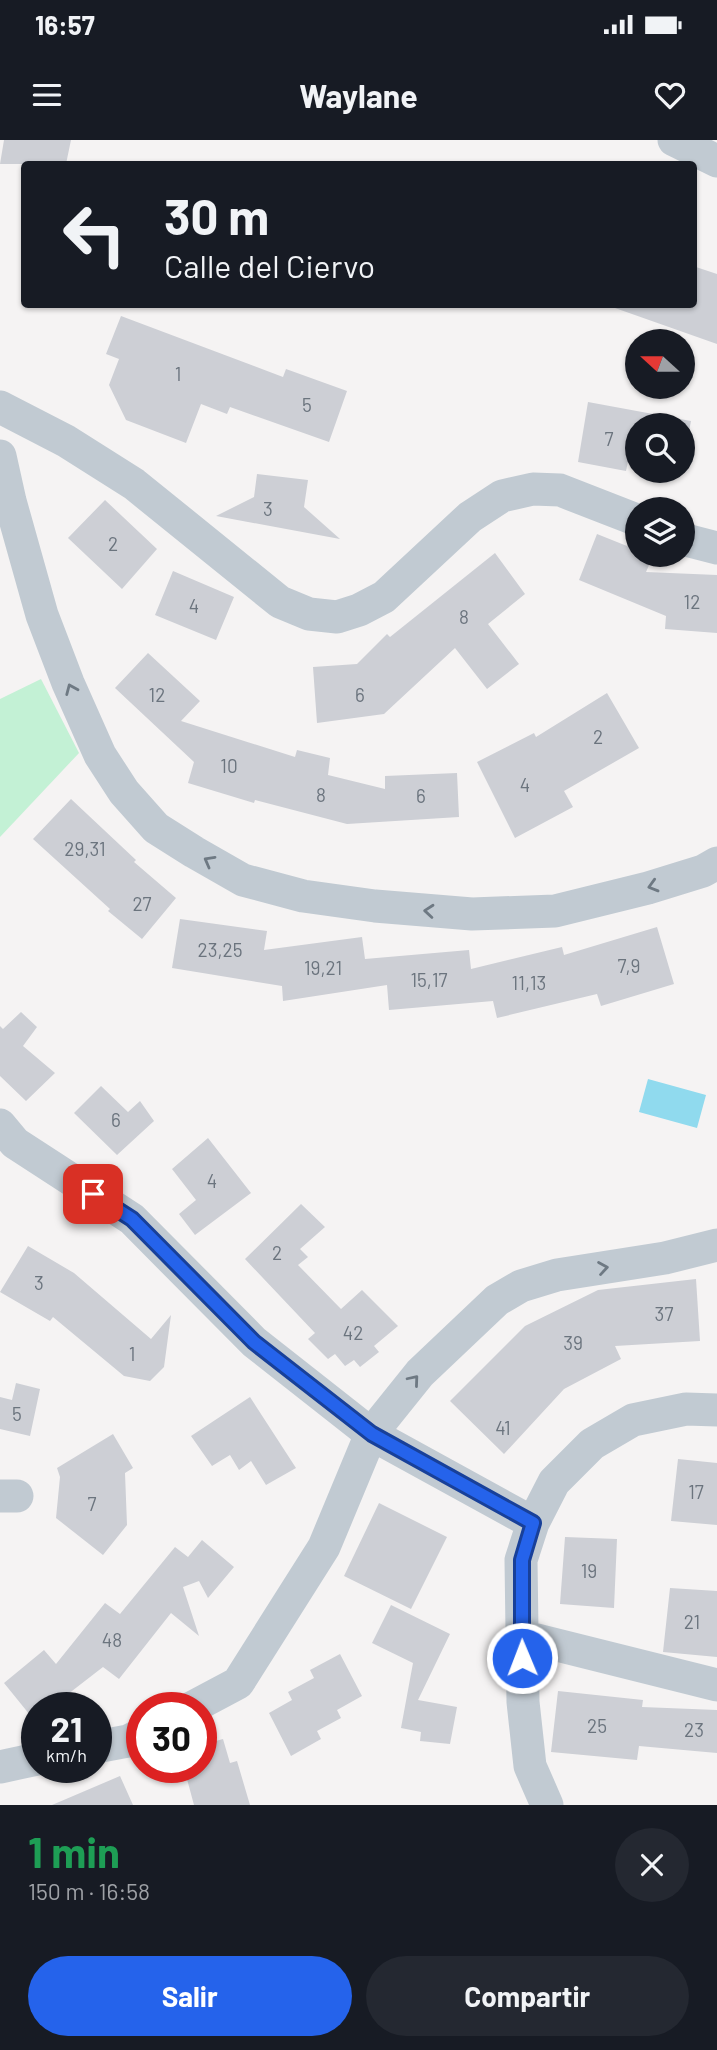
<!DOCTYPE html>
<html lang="es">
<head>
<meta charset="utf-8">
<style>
	:root { --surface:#171b24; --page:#242831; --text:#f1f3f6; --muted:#9ea1a6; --accent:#2563eb }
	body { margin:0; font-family:Barlow,sans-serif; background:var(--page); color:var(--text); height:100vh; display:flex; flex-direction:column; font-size:26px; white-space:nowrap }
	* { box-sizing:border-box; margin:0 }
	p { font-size:23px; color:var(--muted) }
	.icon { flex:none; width:38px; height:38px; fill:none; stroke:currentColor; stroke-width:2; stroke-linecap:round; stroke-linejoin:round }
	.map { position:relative; height:1665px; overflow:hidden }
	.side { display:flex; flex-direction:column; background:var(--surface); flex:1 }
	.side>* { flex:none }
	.hud { position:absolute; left:21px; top:21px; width:676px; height:147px; border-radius:7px; box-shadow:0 2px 5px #0004; background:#171b24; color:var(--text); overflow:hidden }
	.needle { width:46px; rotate:291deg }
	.tools { position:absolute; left:625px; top:189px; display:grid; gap:14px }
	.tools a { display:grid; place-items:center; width:70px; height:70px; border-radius:50%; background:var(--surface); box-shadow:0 2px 5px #0004; font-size:35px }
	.speed { position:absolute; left:21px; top:1552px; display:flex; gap:14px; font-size:35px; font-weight:700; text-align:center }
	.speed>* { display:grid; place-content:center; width:91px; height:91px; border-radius:50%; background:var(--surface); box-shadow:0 2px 5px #0004; line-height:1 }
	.speed small { font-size:18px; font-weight:400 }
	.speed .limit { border:10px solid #d22; background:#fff; color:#111 }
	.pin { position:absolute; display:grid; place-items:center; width:60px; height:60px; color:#fff; margin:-30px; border-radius:14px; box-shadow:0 4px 10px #0006 }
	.me { position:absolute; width:77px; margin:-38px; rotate:359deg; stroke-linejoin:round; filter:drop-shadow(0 0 5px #0008) }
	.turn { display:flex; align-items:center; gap:24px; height:147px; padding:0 28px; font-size:32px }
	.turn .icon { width:91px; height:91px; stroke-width:2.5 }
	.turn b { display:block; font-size:49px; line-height:60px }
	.round { display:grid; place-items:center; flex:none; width:74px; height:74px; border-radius:37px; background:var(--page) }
	.overview { display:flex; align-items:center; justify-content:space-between; height:119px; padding:0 28px }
	h1 { font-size:42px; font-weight:700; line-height:52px; color:#1e9e55 }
	.button { display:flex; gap:14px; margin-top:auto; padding:14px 28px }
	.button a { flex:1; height:80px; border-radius:42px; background:var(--accent); color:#fff; font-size:28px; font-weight:700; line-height:80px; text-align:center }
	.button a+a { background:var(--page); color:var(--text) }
	.status { display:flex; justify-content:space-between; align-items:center; height:49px; padding:0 35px; background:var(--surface); direction:ltr }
	.status svg { height:19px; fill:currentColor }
	header { display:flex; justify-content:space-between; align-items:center; height:91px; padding:0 28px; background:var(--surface); font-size:32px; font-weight:700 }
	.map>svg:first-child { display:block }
	.green { fill:#c3f1d5 }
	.water { fill:#90daee }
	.building { fill:#cdcfd5 }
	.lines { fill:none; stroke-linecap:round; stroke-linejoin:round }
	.street { stroke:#c1cad2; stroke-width:33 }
	.oneway { stroke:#6e7983 }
	.route-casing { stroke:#184099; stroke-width:18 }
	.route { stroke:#2563eb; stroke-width:12 }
	.labels { text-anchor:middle; stroke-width:5; stroke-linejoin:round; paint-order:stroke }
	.number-label { font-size:19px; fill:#6b747e }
</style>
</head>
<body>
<div class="status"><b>16:57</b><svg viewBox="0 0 49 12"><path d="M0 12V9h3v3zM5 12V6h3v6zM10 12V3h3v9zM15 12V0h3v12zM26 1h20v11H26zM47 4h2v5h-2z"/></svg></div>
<header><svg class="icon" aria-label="menu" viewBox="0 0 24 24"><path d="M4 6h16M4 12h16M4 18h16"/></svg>Waylane<svg class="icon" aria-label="heart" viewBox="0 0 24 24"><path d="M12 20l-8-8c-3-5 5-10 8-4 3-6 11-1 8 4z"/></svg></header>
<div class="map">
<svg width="717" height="1665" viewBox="0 0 717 1665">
	<rect width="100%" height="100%" fill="#f5f3f3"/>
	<path class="green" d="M41,539L79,613L0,697V559Z"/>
	<path class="water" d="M648,939L706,955L697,988L639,972Z"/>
	<path class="building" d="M4,0H71L66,24H0Z
		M693,126L717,134V204L615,168V164H693Z
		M121,176L283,237L286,229L347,251L329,302L230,267L227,274L201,264L186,303L126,280L109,245L119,219L106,214Z
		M588,262L691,281L685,313H682V285H637V318L629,317L626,331L578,322Z
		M257,334L308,340L304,367L340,399L216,376L254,357Z
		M105,360L157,409L122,449L68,398Z
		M597,394L637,410V415L653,416L646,432L717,435V493L665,489L666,476L579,440Z
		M495,413L525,454L488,484L519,524L487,549L455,508L384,574L317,583L313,527L357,524L387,494L390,497Z
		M173,431L234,457L216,500L155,475Z
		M148,513L200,561L181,581L295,617L297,610L330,618L328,635L385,649V636L457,633L459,677L347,684L255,660L254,663L188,643L194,622L115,548Z
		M607,553L639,608L564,651L573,667L515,698L477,622L534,593L536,597Z
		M71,659L136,720L134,722L176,758L142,799L108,771L110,769L33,699Z
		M180,779L267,791L264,810L362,797L365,819L469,810L471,829L562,807L564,815L657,787L674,844L601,866L597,854L497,878L493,861L389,870L387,845L283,861L282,846L172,828Z
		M21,872L37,887L23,906L55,933L26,961L0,936V886L3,889Z
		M101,946L128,972L140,961L154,981L117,1015L74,973Z
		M208,998L251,1053L195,1095L179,1074L196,1060L172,1029Z
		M301,1064L325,1087L300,1109L308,1117L298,1125L341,1169L362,1150L398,1186L374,1206L379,1212L360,1227L354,1220L345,1226L335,1214L328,1219L308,1199L315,1193L245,1119Z
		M28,1106L74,1133L151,1199L171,1175L164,1227L150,1241L124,1236L53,1177L50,1181L0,1152Z
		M696,1139L700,1201L615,1206L621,1219L564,1249L504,1314L450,1261L525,1186L598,1150Z
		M16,1243L40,1249L30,1296L0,1289V1257L12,1260Z
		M250,1257L296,1328L266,1345L251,1321L239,1330L230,1315L212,1326L191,1296Z
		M113,1294L133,1328L125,1333L127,1385L103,1415L56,1378L60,1337L57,1328Z
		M678,1319L717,1323V1385L671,1381Z
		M379,1363L447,1397L411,1469L344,1436Z
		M565,1397L617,1399L614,1468L560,1464Z
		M202,1400L234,1427L208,1458L199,1441L183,1447L199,1496L171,1473L119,1539L103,1527L50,1568H37V1578L34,1580L4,1543L44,1510L56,1524L105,1463L120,1474L175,1407L188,1417Z
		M670,1448L717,1451V1517L663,1512Z
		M391,1465L450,1494L418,1560L457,1567L450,1604L420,1601L421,1592L401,1588L413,1523L372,1503Z
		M340,1514L362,1556L337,1570L341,1578L317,1591L321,1599L291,1616L269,1573L292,1560L288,1552L314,1538L310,1530Z
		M558,1551L643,1560L642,1567L717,1570V1613L639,1606L637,1620L551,1612Z
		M223,1599L230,1623L237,1621L250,1665H194L184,1628H201V1605Z
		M120,1636L133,1665H52Z"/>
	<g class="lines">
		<path class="street" d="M674,0L717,21
			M0,267L66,301L134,344L280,462L309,474L337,477L359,470L384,457L470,377L502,356L533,349L560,350L637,380
			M0,316L10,361L42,475L68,543L100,615L124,652L156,688L194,712L243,740L303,756L375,766L472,774L555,771L648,748L703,731L717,723
			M682,399L717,408
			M0,985L15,1003L132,1079L254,1202L371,1294L533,1383
			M0,1356H17
			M521,1496L717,1545
			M191,1568L238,1543L324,1407L371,1294L420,1233L497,1160L521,1146L557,1135L665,1118L717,1105
			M96,1607L128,1601L142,1594
			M0,1627L37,1619
			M547,1665L530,1626L523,1562L521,1420L533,1383L554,1342L592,1304L633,1280L686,1269L717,1270"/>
	</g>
	<defs><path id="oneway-chevron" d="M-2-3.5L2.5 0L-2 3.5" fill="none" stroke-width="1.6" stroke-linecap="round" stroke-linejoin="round" transform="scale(1.75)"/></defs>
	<g class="oneway">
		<use href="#oneway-chevron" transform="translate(71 549) rotate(-113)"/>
		<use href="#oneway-chevron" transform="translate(209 721) rotate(-151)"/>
		<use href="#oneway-chevron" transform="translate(653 746) rotate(164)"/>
		<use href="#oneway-chevron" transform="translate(429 771) rotate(-175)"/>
		<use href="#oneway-chevron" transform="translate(603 1128) rotate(-9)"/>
		<use href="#oneway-chevron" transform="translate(414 1240) rotate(-50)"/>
	</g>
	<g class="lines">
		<defs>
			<path id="route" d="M93,1054L132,1079L254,1202L372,1294L533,1383L522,1420V1518"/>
		</defs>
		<use href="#route" class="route-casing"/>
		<use href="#route" class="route"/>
	</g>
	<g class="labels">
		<g class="number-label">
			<text x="178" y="241">1</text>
			<text x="307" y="272">5</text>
			<text x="609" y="306">7</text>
			<text x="268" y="376">3</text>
			<text x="113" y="411">2</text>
			<text x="692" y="469">12</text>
			<text x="194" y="473">4</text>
			<text x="464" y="484">8</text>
			<text x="157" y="562">12</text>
			<text x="360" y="562">6</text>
			<text x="598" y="604">2</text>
			<text x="229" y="633">10</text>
			<text x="525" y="652">4</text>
			<text x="321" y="662">8</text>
			<text x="421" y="663">6</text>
			<text x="85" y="716">29,31</text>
			<text x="142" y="771">27</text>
			<text x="220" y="817">23,25</text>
			<text x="629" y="833">7,9</text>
			<text x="323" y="835">19,21</text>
			<text x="429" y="847">15,17</text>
			<text x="529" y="850">11,13</text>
			<text x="116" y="987">6</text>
			<text x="212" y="1048">4</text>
			<text x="277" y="1120">2</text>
			<text x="39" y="1150">3</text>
			<text x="664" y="1181">37</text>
			<text x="353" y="1200">42</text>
			<text x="573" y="1210">39</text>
			<text x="132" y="1221">1</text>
			<text x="17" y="1281">5</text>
			<text x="503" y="1295">41</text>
			<text x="696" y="1359">17</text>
			<text x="92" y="1371">7</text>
			<text x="589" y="1438">19</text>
			<text x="692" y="1489">21</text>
			<text x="112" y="1507">48</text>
			<text x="597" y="1593">25</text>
			<text x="694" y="1597">23</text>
		</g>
	</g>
</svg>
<div class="tools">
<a><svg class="needle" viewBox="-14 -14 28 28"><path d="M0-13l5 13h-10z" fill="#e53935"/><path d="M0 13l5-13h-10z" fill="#9ea1a6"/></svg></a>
<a><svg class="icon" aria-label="search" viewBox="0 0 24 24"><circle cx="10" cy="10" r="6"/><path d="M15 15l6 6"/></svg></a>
<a><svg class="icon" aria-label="layers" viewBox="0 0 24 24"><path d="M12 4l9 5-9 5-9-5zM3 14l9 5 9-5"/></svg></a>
</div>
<div class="speed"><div>21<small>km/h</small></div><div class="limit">30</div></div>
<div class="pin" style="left:93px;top:1054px;background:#d93025"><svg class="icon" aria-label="arrive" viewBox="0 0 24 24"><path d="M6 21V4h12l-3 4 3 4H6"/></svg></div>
<svg class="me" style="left:522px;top:1518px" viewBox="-20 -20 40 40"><circle r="17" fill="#2563eb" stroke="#fff" stroke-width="3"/><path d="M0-11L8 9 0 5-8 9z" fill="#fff"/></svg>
<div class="hud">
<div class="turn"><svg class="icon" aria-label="left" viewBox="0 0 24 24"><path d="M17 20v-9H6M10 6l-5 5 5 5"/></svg><div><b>30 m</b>Calle del Ciervo</div></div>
</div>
</div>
<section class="side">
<div class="overview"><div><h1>1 min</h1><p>150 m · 16:58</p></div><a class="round"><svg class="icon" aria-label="close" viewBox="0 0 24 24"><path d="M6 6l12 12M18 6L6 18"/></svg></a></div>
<div class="button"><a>Salir</a><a>Compartir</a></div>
</section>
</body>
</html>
